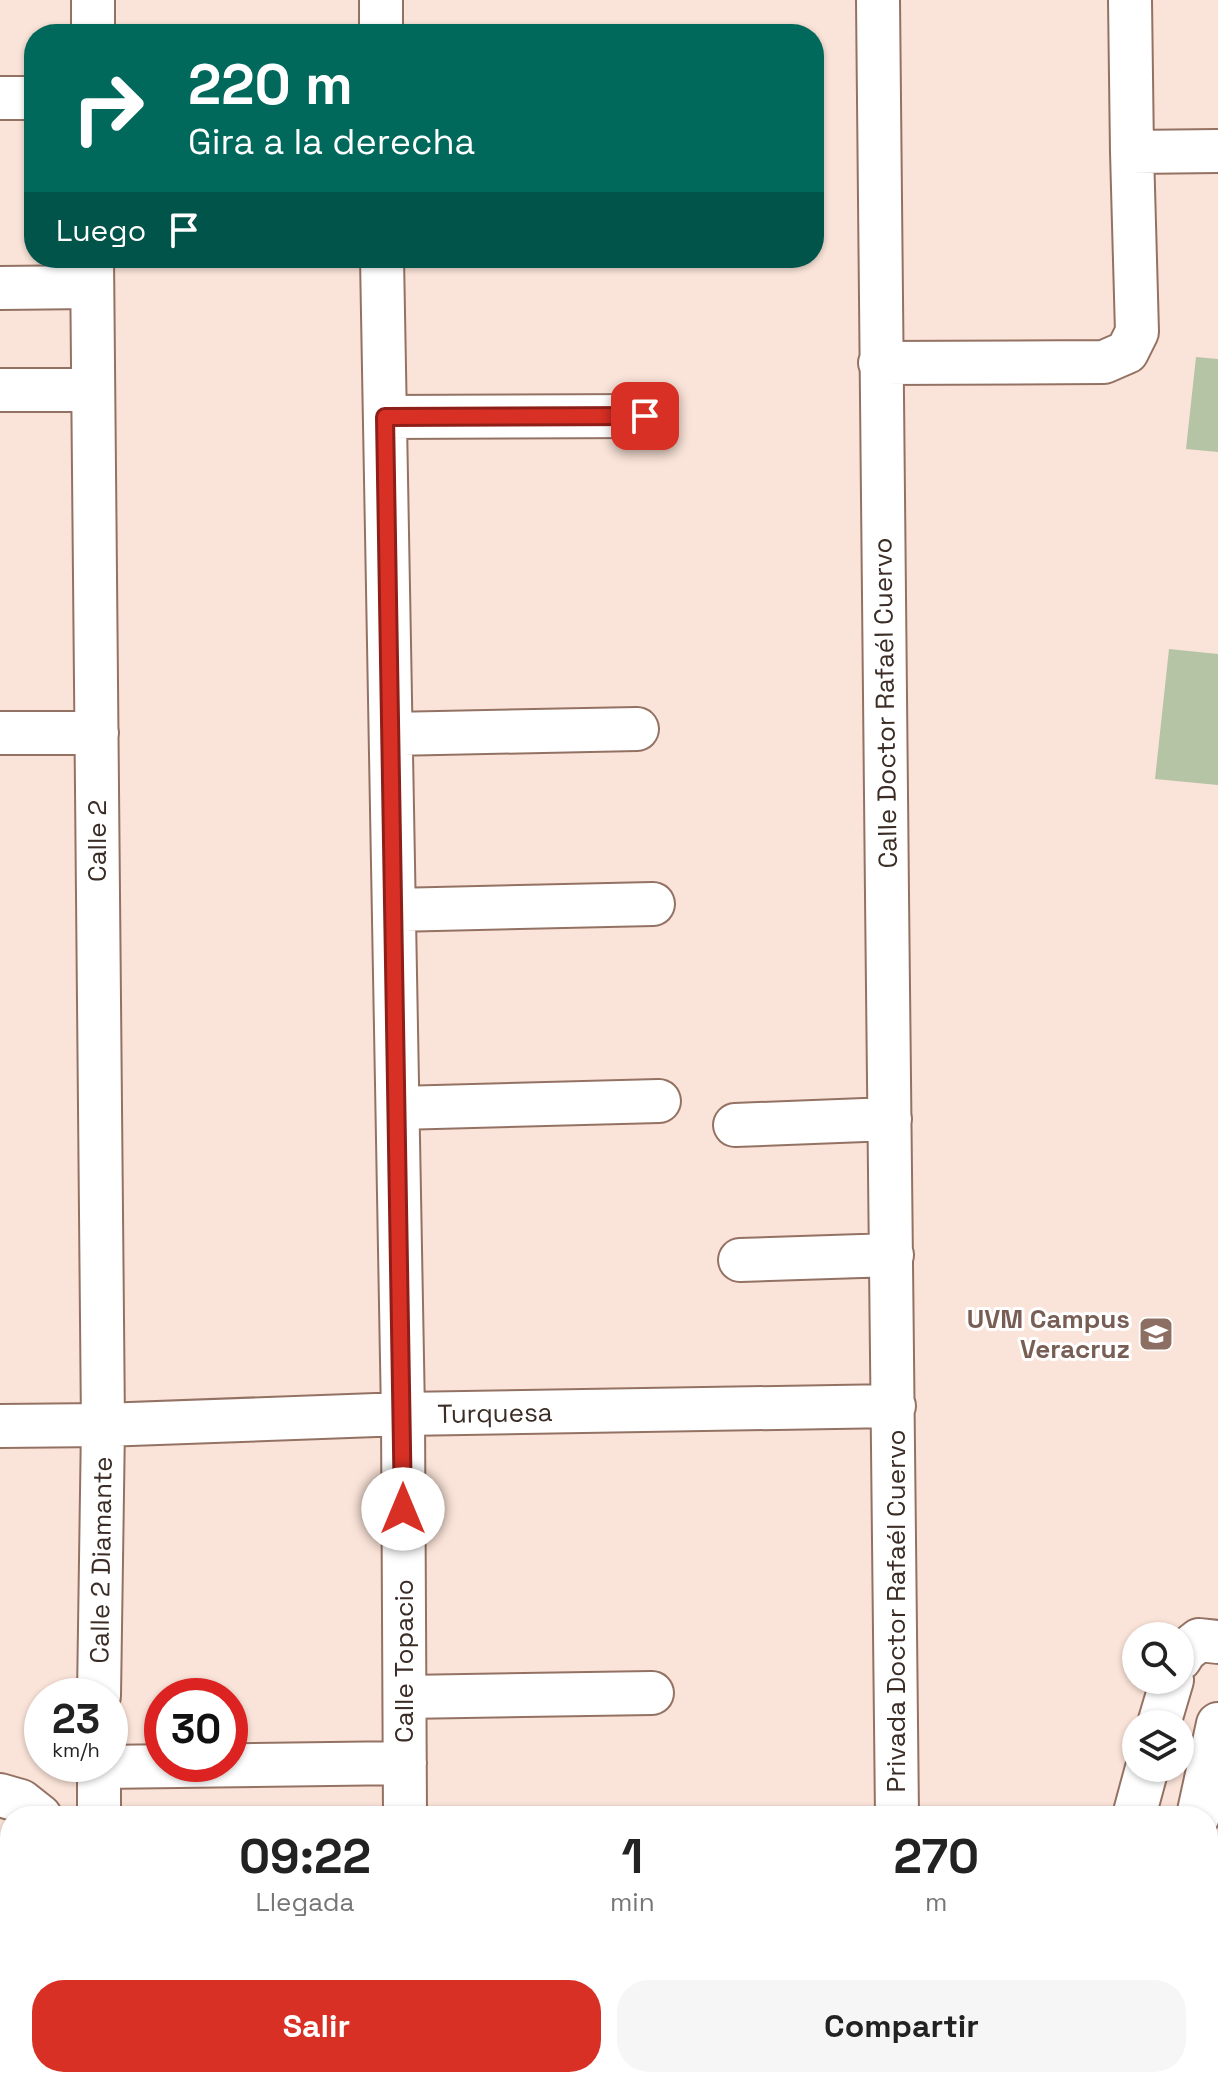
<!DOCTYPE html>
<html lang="es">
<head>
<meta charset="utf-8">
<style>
	:root { --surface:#fff; --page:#f6f6f6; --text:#222; --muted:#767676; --accent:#d93025 }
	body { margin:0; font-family:"Space Grotesk",sans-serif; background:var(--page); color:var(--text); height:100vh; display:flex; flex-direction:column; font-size:30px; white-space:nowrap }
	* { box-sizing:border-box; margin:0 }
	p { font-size:26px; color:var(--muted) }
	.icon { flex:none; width:44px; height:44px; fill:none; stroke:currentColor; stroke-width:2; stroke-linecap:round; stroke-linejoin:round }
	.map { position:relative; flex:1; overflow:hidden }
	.drawer { position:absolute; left:0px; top:1806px; width:1218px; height:282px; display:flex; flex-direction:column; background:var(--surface); border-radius:32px 32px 0 0; box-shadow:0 2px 6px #0004 }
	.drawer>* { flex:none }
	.hud { position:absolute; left:24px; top:24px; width:800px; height:244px; border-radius:32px; box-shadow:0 2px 6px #0004; background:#00695c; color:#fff; overflow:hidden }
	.fabs { position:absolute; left:1122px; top:1622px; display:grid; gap:16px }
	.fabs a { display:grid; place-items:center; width:72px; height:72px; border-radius:50%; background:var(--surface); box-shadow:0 2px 6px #0004; font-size:40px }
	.speed { position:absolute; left:24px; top:1678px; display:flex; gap:16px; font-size:40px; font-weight:700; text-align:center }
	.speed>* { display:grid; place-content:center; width:104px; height:104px; border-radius:50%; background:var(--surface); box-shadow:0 2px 6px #0004; line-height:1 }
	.speed small { font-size:20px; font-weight:400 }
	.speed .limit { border:12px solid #d22; background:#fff; color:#111 }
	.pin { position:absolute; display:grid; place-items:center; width:68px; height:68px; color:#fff; margin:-34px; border-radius:16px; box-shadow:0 4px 12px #0006 }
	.me { position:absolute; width:88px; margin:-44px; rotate:0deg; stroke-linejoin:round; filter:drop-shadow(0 0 6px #0008) }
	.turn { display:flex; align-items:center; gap:28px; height:168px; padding:0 32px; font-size:36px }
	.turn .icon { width:104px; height:104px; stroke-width:2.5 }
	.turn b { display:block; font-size:56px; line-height:68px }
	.then { display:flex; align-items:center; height:76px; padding:0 32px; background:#0003; gap:16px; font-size:30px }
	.eta { display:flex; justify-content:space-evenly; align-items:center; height:136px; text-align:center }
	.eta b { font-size:48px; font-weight:700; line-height:56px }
	.primary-button { display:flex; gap:16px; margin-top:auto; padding:16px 32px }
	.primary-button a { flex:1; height:92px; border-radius:32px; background:var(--accent); color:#fff; font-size:32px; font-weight:700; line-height:92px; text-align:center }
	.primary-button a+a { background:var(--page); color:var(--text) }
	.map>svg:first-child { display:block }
	.green { fill:#b5c4a5 }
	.water { fill:#719bb1 }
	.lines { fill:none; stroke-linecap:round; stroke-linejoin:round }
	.minor-casing { stroke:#947263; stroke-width:46 }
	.minor { stroke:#fff; stroke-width:42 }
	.route-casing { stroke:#8d1f18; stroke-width:20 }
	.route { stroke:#d93025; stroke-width:14 }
	.labels { text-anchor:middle; stroke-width:6; stroke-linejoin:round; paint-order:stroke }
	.street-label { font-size:26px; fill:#3b2d26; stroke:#fff }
	.education-label { font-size:26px; font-weight:bold; fill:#785e54; stroke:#fff; text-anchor:end }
</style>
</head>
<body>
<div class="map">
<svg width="1218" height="2087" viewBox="0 0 1218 2087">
	<rect width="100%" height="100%" fill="#fae3d8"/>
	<path class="green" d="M1196,357L1218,359V452L1186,449Z
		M1169,649L1218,654V785L1155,779Z
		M454,2078H509V2087H454Z
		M514,2078H570V2087H515Z"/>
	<path class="water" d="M1218,1943V2087H1185L1187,2078H1208V1987Z"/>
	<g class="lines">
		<defs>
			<path id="minor" d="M93,0V34
				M381,0V34
				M878,0C881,605 893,1211 897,1816
				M0,98H34
				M1132,152L1218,151
				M92,258L103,1425L99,1696
				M382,258L403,1414L405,1816
				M0,288L92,287
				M880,363L1104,362L1127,352L1137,332L1132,152L1130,0
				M0,390H93
				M385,417L645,416
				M0,733H97
				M391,734L637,729
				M394,910L653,904
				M398,1108L659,1101
				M735,1125L890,1119
				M740,1260L892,1255
				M0,1426L103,1425L403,1414L894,1406
				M1180,1659L1185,1651L1199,1640L1218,1642
				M405,1697L652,1693
				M1159,1724L1172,1680
				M100,1767L405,1763
				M0,1795L21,1801L40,1816
				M99,1816V1764
				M1134,1816L1147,1768
				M1198,1816L1218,1724
				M0,1888L10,1890
				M0,1950L10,1949
				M984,2087L985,2078
				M1064,2087L1066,2078
				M1135,2087L1137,2078"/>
		</defs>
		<use href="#minor" class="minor-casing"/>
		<use href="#minor" class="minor"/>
	</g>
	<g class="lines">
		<defs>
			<path id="route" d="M403,1509L385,417L645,416"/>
		</defs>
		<use href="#route" class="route-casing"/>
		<use href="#route" class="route"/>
	</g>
	<defs>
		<symbol id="university-square" viewBox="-11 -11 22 22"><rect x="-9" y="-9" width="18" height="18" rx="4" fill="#8d6e63" stroke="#fff"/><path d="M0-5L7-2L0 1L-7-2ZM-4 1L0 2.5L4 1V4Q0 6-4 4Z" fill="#fff"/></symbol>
	</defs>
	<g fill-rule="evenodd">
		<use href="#university-square" x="1136" y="1314" width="40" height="40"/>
	</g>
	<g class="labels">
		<g class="street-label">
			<text transform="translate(885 703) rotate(-91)" y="9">Calle Doctor Rafaél Cuervo</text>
			<text transform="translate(97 841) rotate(-90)" y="9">Calle 2</text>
			<text transform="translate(495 1413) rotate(-1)" y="9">Turquesa</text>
			<text transform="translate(101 1560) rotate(-89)" y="9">Calle 2 Diamante</text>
			<text transform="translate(896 1611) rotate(-90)" y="9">Privada Doctor Rafaél Cuervo</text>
			<text transform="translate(404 1661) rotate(-90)" y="9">Calle Topacio</text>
		</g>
		<g class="education-label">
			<text x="1130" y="1328">UVM Campus<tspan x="1130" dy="30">Veracruz</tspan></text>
		</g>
	</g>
</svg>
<div class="fabs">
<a><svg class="icon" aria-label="search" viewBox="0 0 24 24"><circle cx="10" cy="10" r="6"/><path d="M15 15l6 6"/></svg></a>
<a><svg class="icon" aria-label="layers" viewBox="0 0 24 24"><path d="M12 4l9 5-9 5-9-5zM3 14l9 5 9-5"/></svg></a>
</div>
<div class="speed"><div>23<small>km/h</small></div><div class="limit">30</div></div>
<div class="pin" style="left:645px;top:416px;background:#d93025"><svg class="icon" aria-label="arrive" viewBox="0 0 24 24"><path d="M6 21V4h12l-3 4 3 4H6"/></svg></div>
<svg class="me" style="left:403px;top:1509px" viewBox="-20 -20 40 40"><circle r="19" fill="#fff"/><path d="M0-13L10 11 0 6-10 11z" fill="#d93025"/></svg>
<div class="hud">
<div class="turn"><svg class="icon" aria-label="right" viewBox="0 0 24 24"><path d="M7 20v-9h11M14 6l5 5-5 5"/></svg><div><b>220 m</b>Gira a la derecha</div></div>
<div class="then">Luego<svg class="icon" aria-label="arrive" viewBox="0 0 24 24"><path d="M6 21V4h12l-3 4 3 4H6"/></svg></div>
</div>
<section class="drawer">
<div class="eta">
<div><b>09:22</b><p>Llegada</p></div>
<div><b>1</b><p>min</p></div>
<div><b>270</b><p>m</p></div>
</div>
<div class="primary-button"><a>Salir</a><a>Compartir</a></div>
</section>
</div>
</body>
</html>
